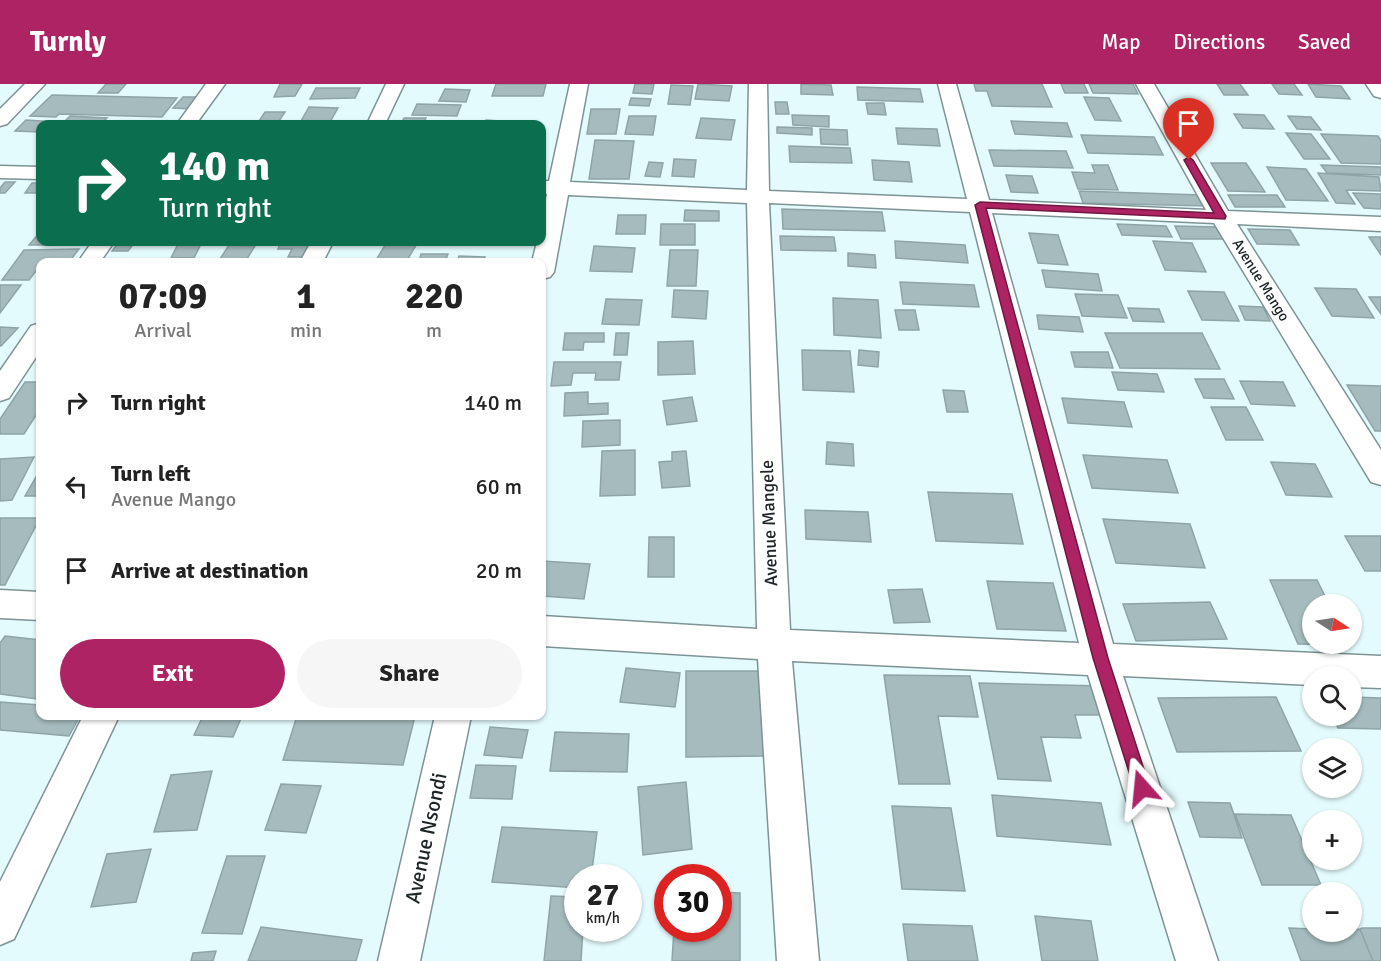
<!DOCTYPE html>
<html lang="en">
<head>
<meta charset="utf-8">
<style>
	:root { --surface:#fff; --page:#f6f6f6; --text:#222; --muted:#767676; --accent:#ad2363 }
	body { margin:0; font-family:Signika,sans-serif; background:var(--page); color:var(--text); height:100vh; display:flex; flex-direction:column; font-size:22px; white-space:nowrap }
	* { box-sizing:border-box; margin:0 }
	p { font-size:20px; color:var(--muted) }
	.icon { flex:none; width:33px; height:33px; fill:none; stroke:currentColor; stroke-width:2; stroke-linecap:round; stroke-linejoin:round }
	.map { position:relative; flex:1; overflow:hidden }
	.details { position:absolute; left:36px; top:174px; width:510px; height:462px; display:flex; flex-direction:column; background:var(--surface); border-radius:12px; box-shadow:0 2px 4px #0004 }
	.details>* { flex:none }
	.top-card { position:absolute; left:36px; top:36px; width:510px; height:126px; border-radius:12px; box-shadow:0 2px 4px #0004; background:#0b6e4f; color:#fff; overflow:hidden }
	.needle { width:39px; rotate:102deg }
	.tools { position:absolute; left:1302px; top:510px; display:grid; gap:12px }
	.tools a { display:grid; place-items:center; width:60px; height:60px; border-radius:50%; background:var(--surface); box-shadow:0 2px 4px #0004; font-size:30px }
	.speed { position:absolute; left:564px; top:780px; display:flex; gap:12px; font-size:30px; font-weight:700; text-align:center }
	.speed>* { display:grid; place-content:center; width:78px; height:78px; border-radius:50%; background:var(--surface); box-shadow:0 2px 4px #0004; line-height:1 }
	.speed small { font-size:15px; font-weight:400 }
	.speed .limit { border:9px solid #d22; background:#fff; color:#111 }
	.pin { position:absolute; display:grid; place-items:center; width:51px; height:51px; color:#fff; margin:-62px -26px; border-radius:50% 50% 50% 0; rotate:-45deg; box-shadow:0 0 6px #0007 }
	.pin .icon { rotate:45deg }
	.me { position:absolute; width:66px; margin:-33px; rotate:342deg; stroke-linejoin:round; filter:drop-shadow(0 0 4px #0008) }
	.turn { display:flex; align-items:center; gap:21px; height:126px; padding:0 24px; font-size:27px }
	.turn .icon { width:78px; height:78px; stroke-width:2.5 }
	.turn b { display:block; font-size:42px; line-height:51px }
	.eta { display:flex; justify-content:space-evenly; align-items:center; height:102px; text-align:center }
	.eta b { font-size:36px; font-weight:700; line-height:42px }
	.primary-button { display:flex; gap:12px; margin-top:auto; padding:12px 24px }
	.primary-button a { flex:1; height:69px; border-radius:36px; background:var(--accent); color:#fff; font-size:24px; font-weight:700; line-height:69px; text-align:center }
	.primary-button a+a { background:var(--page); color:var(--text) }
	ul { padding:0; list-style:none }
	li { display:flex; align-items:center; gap:18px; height:84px; padding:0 24px }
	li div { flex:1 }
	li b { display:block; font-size:22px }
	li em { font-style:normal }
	header { display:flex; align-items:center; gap:36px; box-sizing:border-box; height:84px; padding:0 30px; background:var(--accent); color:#fff }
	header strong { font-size:28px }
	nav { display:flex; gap:33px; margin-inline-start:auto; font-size:21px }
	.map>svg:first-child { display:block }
	.building { fill:#a5bbbd; stroke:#8fa4a6; stroke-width:1.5 }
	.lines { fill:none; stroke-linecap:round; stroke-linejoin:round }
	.minor-casing { stroke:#7e9395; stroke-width:3 }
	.minor { fill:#fff; fill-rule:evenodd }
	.route { fill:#ad2363; stroke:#701740; stroke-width:1.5 }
	.labels { text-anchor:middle; stroke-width:5; stroke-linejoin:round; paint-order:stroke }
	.far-street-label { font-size:15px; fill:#1c2425; stroke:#fff }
	.street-label { font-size:18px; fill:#1c2425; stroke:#fff }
	.near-street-label { font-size:21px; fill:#1c2425; stroke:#fff }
</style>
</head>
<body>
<header>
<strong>Turnly</strong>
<nav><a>Map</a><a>Directions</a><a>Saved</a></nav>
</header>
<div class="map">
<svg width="1381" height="877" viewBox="0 0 1381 877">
	<rect width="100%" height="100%" fill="#e4fbfd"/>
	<path class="building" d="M106,0H126L118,9H98Z
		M280,0H302L295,12L274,13Z
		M496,0H546L543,12H492Z
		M635,0H654L652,10L633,9Z
		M698,0L732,2L729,17L695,15Z
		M801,0L831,1L833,11L801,10Z
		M974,0H1042L1052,23L992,22L987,7H976Z
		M1061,0H1084L1088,9H1065Z
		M1089,0H1133L1138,10L1093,9Z
		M1217,0H1240L1248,11H1224Z
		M1272,0H1294L1302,11L1279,10Z
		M1308,0L1341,2L1350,15L1316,13Z
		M671,1L693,2L690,21L668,20Z
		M857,3L920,5L923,18L858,16Z
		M316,4H360L355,14L310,15Z
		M445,5L470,6L466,18L439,17Z
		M52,11L177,14L162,33L59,30L56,33L30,32Z
		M183,13H201L191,25L173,24Z
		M1084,13L1109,14L1121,37L1095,36Z
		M631,14L651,15L649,22L629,21Z
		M775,18H787L789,30H776Z
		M866,19H884L886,31L868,30Z
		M417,20L461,21L457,32L412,31Z
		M309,23L338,24L330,38L301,37Z
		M591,25H620L616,50H587Z
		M265,28H285L277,40H257Z
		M1234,30L1264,31L1274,45L1243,44Z
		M792,31L829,32V43L793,41Z
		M70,32L107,34L101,40H62Z
		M629,32H656L653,51L625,50Z
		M1288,32L1311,33L1321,46L1297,45Z
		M404,34H426L423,40H401Z
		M701,34L735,36L731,56L696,54Z
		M26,36L59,38L56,40H40V48L15,47Z
		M486,36L540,40H484Z
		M1011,37L1067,39L1072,53L1015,50Z
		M777,43L812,44V51L777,49Z
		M896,44L937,45L940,62L898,60Z
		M820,45L847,46L848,61L821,60Z
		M1286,49L1311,50L1330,75H1304Z
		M1321,50L1378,52L1381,57V80L1341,79Z
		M1081,51L1154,53L1163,71L1088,69Z
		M595,56L634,57L629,95H589Z
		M789,62L850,64L852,79L790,78Z
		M989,66L1066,67L1073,84L994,82Z
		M674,75L696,76L694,93L672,92Z
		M872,76L909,78L912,98L874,96Z
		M649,78L663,79L660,93L645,92Z
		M1211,79H1246L1265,108L1228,107Z
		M1092,81H1108L1118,106L1078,105L1072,88L1095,89Z
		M1321,81L1381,83V91L1327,89Z
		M1267,83L1306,85L1328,117L1286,116Z
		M1318,89L1379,93L1381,107L1346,106L1355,120L1336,119Z
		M1006,91L1032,92L1038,109L1011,108Z
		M5,98H15L5,109H0V104Z
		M32,99H40V109H25Z
		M1079,107L1201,111L1207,122L1083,119Z
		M1353,109L1381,110V125L1364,124Z
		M1228,111H1277L1285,123H1235Z
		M782,125L882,128L885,147L783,145Z
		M685,126L719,127V137H684Z
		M618,131H646L645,150H616Z
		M661,140H695V161H660Z
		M1117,140L1166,142L1172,153L1122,151Z
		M1175,142L1219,143L1226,155H1181Z
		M1248,145L1290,146L1299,161L1257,160Z
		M40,148V158H57L54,161H29Z
		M1029,149L1058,151L1068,181L1038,179Z
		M780,152L834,153L836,167L781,166Z
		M1369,153H1381V171Z
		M895,157L965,161L968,179L896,174Z
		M1153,157L1192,159L1206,188L1165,186Z
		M119,158H135L128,167H112Z
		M179,158H202L194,174H171Z
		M281,158H310L303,173H288L292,165H278Z
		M387,158H418L406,178L376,176Z
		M229,161L255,162L245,178H218Z
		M594,162L635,164L632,188L590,187Z
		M79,165L69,178H40V182L29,196H2L24,166Z
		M670,166H698L696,202H667Z
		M848,169L875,171L876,184L848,182Z
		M421,170H448L445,178H419Z
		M459,172L485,173L483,178H457Z
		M1042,186L1098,190L1102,207L1046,203Z
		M900,198L974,201L979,223L903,220Z
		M0,201H21L0,229Z
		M1315,204L1356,205L1374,234L1332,232Z
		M674,206L708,207L706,235L672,233Z
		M1188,207L1224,208L1239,237L1202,236Z
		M1075,210L1118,211L1127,234L1082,232Z
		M1369,213H1381V230Z
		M833,214L878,216L881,254L834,251Z
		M606,215L642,216L639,241L602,240Z
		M1239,222L1263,223L1270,237L1245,236Z
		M1128,224L1159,225L1164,238L1133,237Z
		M895,226H915L919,246H899Z
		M1037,231L1079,233L1083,248L1039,245Z
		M0,243L18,244L1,262H0Z
		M565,249H604V258H584L583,266H563Z
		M616,249H629L627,271H614Z
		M1105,249H1202L1220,285L1120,284Z
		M693,257L695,290L658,291V258Z
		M802,266L850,267L854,308L803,306Z
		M859,266L879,268L878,283L858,281Z
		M1071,268H1108L1113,284L1075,283Z
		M554,278H621L619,296H595L596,289H573L571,301L551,302Z
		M1112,288L1157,290L1164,308L1118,306Z
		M1195,295H1224L1234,315L1204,314Z
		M1240,297L1283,298L1295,322L1251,320Z
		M25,298H40V325L24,350H0V335Z
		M1347,301L1381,302V347H1375Z
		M943,306L964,307L968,328H947Z
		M588,308V320L608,319V330L564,332L565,309Z
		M692,313L697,337L667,341L663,317Z
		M1062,314L1124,318L1132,343L1068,339Z
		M1211,323H1246L1263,356H1226Z
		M620,336V361L582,363L583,337Z
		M827,358L853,360L854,382L826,380Z
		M635,366V411L600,412L602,367Z
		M686,367L690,402L662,404L659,378L672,377V368Z
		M1083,371L1167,376L1178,409L1092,404Z
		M34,373L12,416L0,417V375Z
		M1271,378L1315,380L1332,413L1286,411Z
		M40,386V412H25Z
		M928,408L1012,410L1023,460L936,457Z
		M805,426L868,428L871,458L806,455Z
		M0,434H40L5,501H0Z
		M1103,435L1190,440L1205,484L1116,479Z
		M1345,452H1381V487H1365Z
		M649,453H674V493H648Z
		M542,477L590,480L584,515L542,512Z
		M1270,496H1317L1329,520H1312V560L1348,561L1298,560Z
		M987,497L1053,499L1066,547L997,545Z
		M922,505L930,538L894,539L888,506Z
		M1210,518L1227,555L1136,557L1123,520Z
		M5,552L40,556V608L37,615L0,610V559Z
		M626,584L680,589L675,623L620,618Z
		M686,587H763L768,672L686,673Z
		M884,591L970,592L978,633L938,632L950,700H899Z
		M979,599L1104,602L1113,631H1075L1081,654L1041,653L1051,697L998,695Z
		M1276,613L1301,667L1177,668L1158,614Z
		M1352,613L1381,614V645L1338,644L1332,632H1352Z
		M0,618L40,621V632H80L69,652L0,646Z
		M203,632H242L233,653L194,651Z
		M297,632H415L403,681L283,676Z
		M490,643L528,646L522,674L484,671Z
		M555,648L629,650L627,688L550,687Z
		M476,681L516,682L512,715L470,714Z
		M212,687L197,746L154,748L171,691Z
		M686,698L692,765L643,771L638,703Z
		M281,700L321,702L306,749L265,746Z
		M992,711L1101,719L1111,761L997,752Z
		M1188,718L1230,719L1242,754L1200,753Z
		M892,722L951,724L965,807L902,805Z
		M1235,730L1291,731L1321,801H1262Z
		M502,743L597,748L591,794H578V804L492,798Z
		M151,765L136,818L91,823L107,770Z
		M227,772H265L242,850L202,849Z
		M718,808L740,809V877H672L674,844H718Z
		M551,812L578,813V844H583L581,877H544Z
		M1035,832L1091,837L1098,877H1042Z
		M903,840L972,842L978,877H908Z
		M261,843L362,856L356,877H248Z
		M1289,844L1312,845V848L1360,845L1373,877H1301Z
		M1362,844H1381V877H1373L1360,845Z
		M216,867L213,877H191L193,869Z"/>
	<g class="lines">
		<defs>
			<path id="minor" d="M25,0H45L7,40L0,42V25Z
				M206,0H225L196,40H177Z
				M386,0H404L385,40H367Z
				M570,0H588L570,98L747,106L749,0H767L769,107L967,115L938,0H956L989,116L1206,126L1136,0H1154L1228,127L1381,133V147L1237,140L1381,366V401L1371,398L1214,139L992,129L1113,560L1381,572V604L1352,603V592H1312V601L1123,592L1218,877H1176L1088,591L792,577L819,877H777L758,575L542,562V532L757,545L747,119L568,111L554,188L550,193L542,195V178H532L537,158H542V135L547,110L542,109V97H549ZM769,119L970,128L1079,559L790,546Z
				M1366,0H1381V14L1374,12Z
				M0,82L40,83V95L0,94Z
				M92,158H114L100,178H78Z
				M311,158H333L323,178H300Z
				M40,239V267L9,314L0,317V287L31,242Z
				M0,506L40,508V536L0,534Z
				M83,632H119L14,855L0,861V798Z
				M435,632H471L420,877H378Z"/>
		</defs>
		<use href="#minor" class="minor-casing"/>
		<use href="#minor" class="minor"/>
	</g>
	<path class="route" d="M1189,73L1193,76L1226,132L1225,135L986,124L1108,574L1150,704L1148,710L1142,712L1136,710L1134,704L1093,574L975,121L980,118L1214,129L1184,76Z"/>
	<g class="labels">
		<g class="far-street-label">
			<text transform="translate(1261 196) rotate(58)" y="5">Avenue Mango</text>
		</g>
		<g class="street-label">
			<text transform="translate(769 439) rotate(-92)" y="6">Avenue Mangele</text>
		</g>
		<g class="near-street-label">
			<text transform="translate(426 754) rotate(-78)" y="7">Avenue Nsondi</text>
		</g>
	</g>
</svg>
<div class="tools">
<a><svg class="needle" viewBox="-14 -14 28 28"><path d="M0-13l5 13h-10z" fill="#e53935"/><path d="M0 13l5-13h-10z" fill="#767676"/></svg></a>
<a><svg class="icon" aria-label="search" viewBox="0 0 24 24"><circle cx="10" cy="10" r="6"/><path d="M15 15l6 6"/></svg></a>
<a><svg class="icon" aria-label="layers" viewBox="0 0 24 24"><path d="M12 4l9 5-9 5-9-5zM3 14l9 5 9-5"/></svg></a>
<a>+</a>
<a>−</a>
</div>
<div class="speed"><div>27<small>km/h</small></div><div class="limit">30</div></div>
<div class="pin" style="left:1189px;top:76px;background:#d93025"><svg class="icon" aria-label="arrive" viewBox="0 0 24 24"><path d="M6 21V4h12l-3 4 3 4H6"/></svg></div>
<svg class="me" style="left:1142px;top:704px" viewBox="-20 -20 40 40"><path d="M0-17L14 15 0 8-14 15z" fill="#ad2363" stroke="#fff" stroke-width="4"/></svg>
<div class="top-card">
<div class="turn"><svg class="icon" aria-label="right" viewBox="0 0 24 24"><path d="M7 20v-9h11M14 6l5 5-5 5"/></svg><div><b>140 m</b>Turn right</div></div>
</div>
<section class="details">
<div class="eta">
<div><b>07:09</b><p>Arrival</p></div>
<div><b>1</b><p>min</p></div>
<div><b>220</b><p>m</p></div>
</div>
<ul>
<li><svg class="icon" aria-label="right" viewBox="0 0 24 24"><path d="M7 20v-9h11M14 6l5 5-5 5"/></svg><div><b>Turn right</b></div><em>140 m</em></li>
<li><svg class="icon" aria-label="left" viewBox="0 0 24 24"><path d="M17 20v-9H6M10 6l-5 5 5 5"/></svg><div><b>Turn left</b><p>Avenue Mango</p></div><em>60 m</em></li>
<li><svg class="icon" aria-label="arrive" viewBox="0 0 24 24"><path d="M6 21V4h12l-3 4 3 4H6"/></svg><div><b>Arrive at destination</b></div><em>20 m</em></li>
</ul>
<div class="primary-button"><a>Exit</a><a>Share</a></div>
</section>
</div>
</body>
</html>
